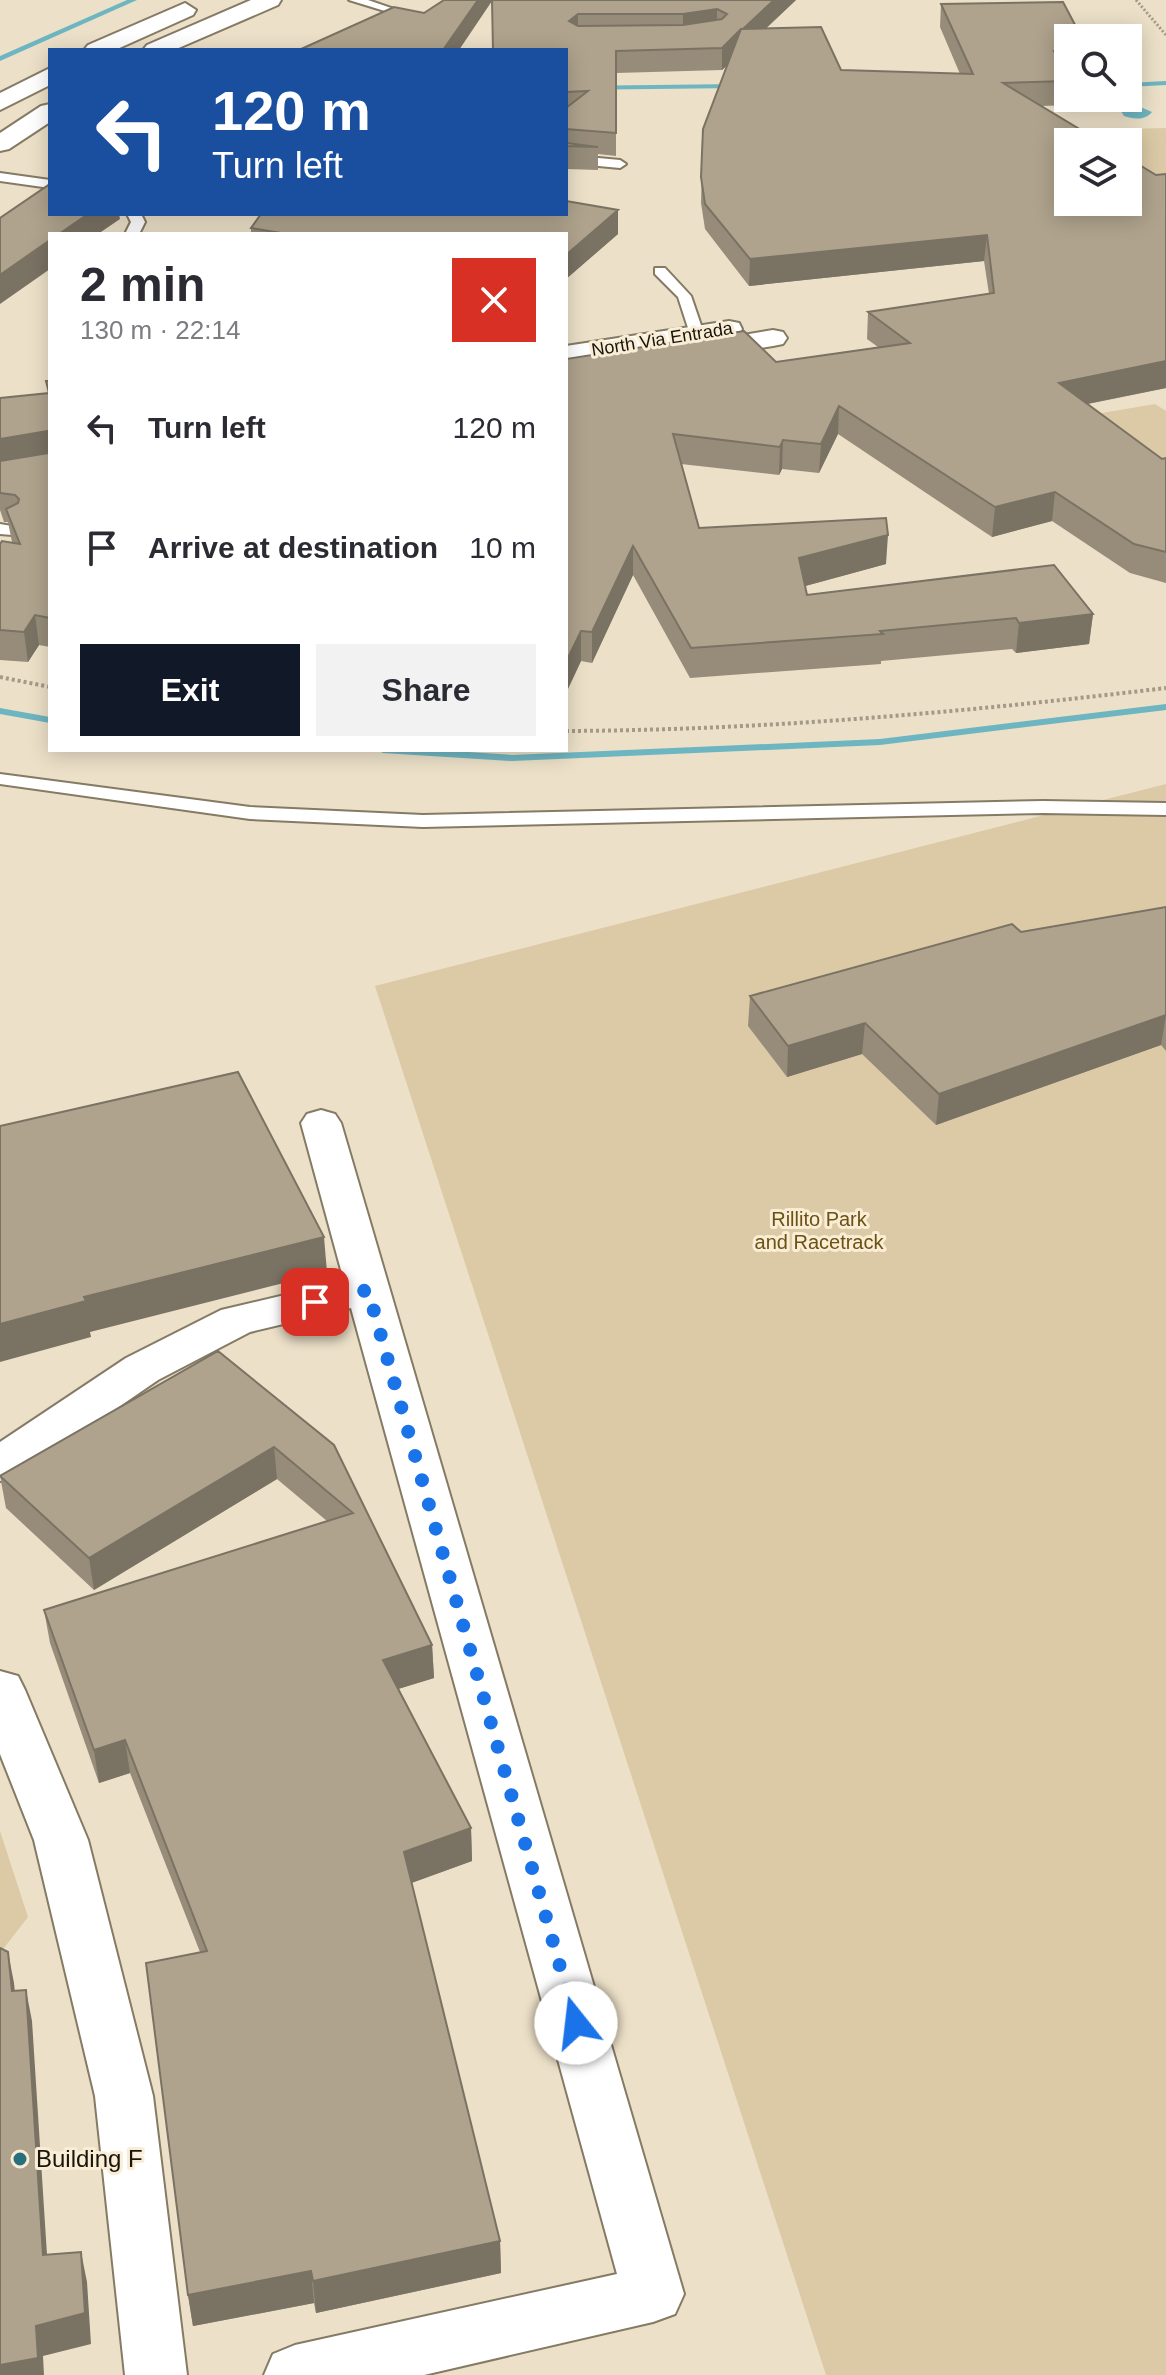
<!DOCTYPE html>
<html lang="en">
<head>
<meta charset="utf-8">
<style>
	:root { --surface:#fff; --page:#f2f2f3; --text:#2b2b33; --muted:#7c7c81; --accent:#111827 }
	body { margin:0; font-family:Helvetica,sans-serif; background:var(--page); color:var(--text); height:100vh; display:flex; flex-direction:column; font-size:30px; white-space:nowrap }
	* { box-sizing:border-box; margin:0 }
	p { font-size:26px; color:var(--muted) }
	.icon { flex:none; width:44px; height:44px; fill:none; stroke:currentColor; stroke-width:2; stroke-linecap:round; stroke-linejoin:round }
	.map { position:relative; flex:1; overflow:hidden }
	.sheet { position:absolute; left:48px; top:232px; width:520px; height:520px; display:flex; flex-direction:column; background:var(--surface); border-radius:0px; box-shadow:0 4px 20px #0003 }
	.sheet>* { flex:none }
	.guide { position:absolute; left:48px; top:48px; width:520px; height:168px; border-radius:0px; box-shadow:0 4px 20px #0003; background:#1a4fa0; color:#fff; overflow:hidden }
	.tools { position:absolute; left:1054px; top:24px; display:grid; gap:16px }
	.tools a { display:grid; place-items:center; width:88px; height:88px; border-radius:0px; background:var(--surface); box-shadow:0 4px 20px #0003; font-size:40px }
	.pin { position:absolute; display:grid; place-items:center; width:68px; height:68px; color:#fff; margin:-34px; border-radius:16px; box-shadow:0 4px 12px #0006 }
	.me { position:absolute; width:88px; margin:-44px; rotate:344deg; stroke-linejoin:round; filter:drop-shadow(0 0 6px #0008) }
	.turn { display:flex; align-items:center; gap:28px; height:168px; padding:0 32px; font-size:36px }
	.turn .icon { width:104px; height:104px; stroke-width:2.5 }
	.turn b { display:block; font-size:56px; line-height:68px }
	.round { display:grid; place-items:center; flex:none; width:84px; height:84px; border-radius:0px; background:var(--page) }
	.summary { display:flex; align-items:center; justify-content:space-between; height:136px; padding:0 32px }
	h1 { font-size:48px; font-weight:700; line-height:60px }
	.cta { display:flex; gap:16px; margin-top:auto; padding:16px 32px }
	.cta a { flex:1; height:92px; border-radius:0px; background:var(--accent); color:#fff; font-size:32px; font-weight:700; line-height:92px; text-align:center }
	.cta a+a { background:var(--page); color:var(--text) }
	ul { padding:0; list-style:none }
	li { display:flex; align-items:center; gap:24px; height:120px; padding:0 32px }
	li div { flex:1 }
	li b { display:block; font-size:30px }
	li em { font-style:normal }
	.map>svg:first-child { display:block }
	.green { fill:#dccaa6 }
	.water { fill:#6eb5c2 }
	.lines { fill:none; stroke-linecap:round; stroke-linejoin:round }
	.stream { fill:#6eb5c2; fill-rule:evenodd }
	.lane-casing { stroke:#857a64; stroke-width:4 }
	.street-casing { stroke:#857a64; stroke-width:4 }
	.primary-casing { stroke:#857a64; stroke-width:4 }
	.path-far1 { stroke:#a29987; stroke-width:3; stroke-dasharray:2 2; stroke-linecap:butt }
	.path { stroke:#a29987; stroke-width:4; stroke-dasharray:3 3; stroke-linecap:butt }
	.lane { fill:#fff; fill-rule:evenodd }
	.street { fill:#fff; fill-rule:evenodd }
	.primary { fill:#fff; fill-rule:evenodd }
	.wall { fill:#968c79 }
	.shaded-wall { fill:#7a7263 }
	.building { fill:#afa38d; stroke:#7a7263; stroke-width:2; fill-rule:evenodd }
	.route { stroke:#1a73e8; stroke-width:14; stroke-dasharray:0 25.2 }
	.poi-dot { fill:#29707c; stroke:#f9edd5; stroke-width:3 }
	.labels { text-anchor:middle; stroke-width:6; stroke-linejoin:round; paint-order:stroke }
	.far-street-label { font-size:18px; fill:#19150d; stroke:#f9edd5 }
	.park-label { font-size:20px; fill:#6c5114; stroke:#f9edd5 }
	.near-poi-label { font-size:24px; fill:#19150d; stroke:#f9edd5; text-anchor:start }
</style>
</head>
<body>
<div class="map">
<svg width="1166" height="2375" viewBox="0 0 1166 2375">
	<rect width="100%" height="100%" fill="#ece0c8"/>
	<path class="green" d="M1166,128V182H1142L1128,157V142H1094L1088,130Z
		M1155,404L1166,411V473L1078,417Z
		M1166,784V2375H826L375,986Z
		M0,1831L28,1917L0,1953Z"/>
	<path class="water" d="M1128,94L1139,100L1136,105L1152,112C1145,121 1133,119 1124,116L1119,108L1100,102L1107,98H1128Z"/>
	<g class="lines">
		<path class="stream" d="M127,0H137L0,61V56Z
			M1166,81V85L1128,87V83Z
			M741,84V88H738L566,90V86Z
			M1166,704V710L880,745L512,761L383,753L377,750H438L512,755L880,739Z
			M0,708L50,717V723L0,714Z"/>
		<defs>
			<path id="lane" d="M349,0H368L394,9L388,12Z
				M566,155L620,160L626,164L620,168L566,163Z
				M0,173L50,180V188L0,181Z
				M127,214H141L145,222L139,234H125L131,222Z
				M655,268H665L691,296L704,334L702,337H692L690,334L678,297L655,274Z
				M0,524L18,527L20,530L12,535L0,534Z
				M0,774L250,807L423,815L1043,801L1166,803V815L1043,813L423,827L250,819L0,784Z"/>
			<path id="street" d="M729,321L739,323L742,329L739,335L731,337L773,330L783,332L787,338L783,344L773,346L698,358L688,356L684,350L688,344L698,342L566,362V346Z
				M321,1110L335,1114L341,1123L684,2294L675,2314L653,2322L424,2375H264L273,2354L295,2345L617,2274L351,1308L250,1332L158,1380L17,1477L0,1481V1442L126,1358L221,1310L344,1281L301,1123L307,1114Z
				M0,1671L18,1676L25,1690L88,1840L153,2096L187,2375H125L95,2096L34,1840L0,1754Z"/>
			<path id="primary" d="M251,0H281L278,5L174,50H143L147,45Z
				M185,3L196,10L193,15L115,50H84L88,45Z
				M50,68V85L0,110V93Z
				M50,104V122L9,149L0,151V133L41,106Z"/>
		</defs>
		<use href="#lane" class="lane-casing"/>
		<use href="#street" class="street-casing"/>
		<use href="#primary" class="primary-casing"/>
		<path class="path-far1" d="M1136,0L1166,35"/>
		<path class="path" d="M0,677L50,687
			M566,731C767,730 966,712 1166,688"/>
		<use href="#lane" class="lane"/>
		<use href="#street" class="street"/>
		<use href="#primary" class="primary"/>
	</g>
	<path class="wall" d="M444,0H796L765,29L841,70L960,74L940,27L941,4L1068,38V98H1071V105L1041,106L1156,175L1166,174V388L1088,404L1162,459L1166,458V583L1130,573L1052,521L992,537L838,434L819,473L782,469L779,475L681,464L699,528L886,564L805,586L807,595L1093,614L1089,644L1016,653L1012,649L881,661V664L690,678L633,575L592,663L581,661L566,693V359L776,362L878,347L867,339L868,312L989,294L984,261L749,286L705,229L701,203L703,129L728,65L722,70L616,73V156L598,154V170L566,169V50L492,1L424,13Z
		M618,210V234L566,279V234H251V228Z
		M46,381H50V647L39,645L28,662L0,660V544L12,542L8,522H4L0,510V398L48,393Z
		M1166,907V1051L1161,1045L936,1125L862,1054L787,1077L748,1026L750,996L1021,932Z
		M218,1351L334,1445L432,1645L434,1678L398,1689L471,1828L472,1861L411,1883L500,2241L501,2273L316,2313L314,2303L193,2326L188,2295L200,1952L130,1773L99,1783L50,1643L44,1610L327,1521L277,1479L94,1590L6,1508L0,1476Z"/>
	<path class="shaded-wall" d="M478,0H492V1L459,50H443Z
		M774,0H796L722,70V48Z
		M717,9V30L683,35V14Z
		M578,14V36L569,21Z
		M618,210V234L566,279V255Z
		M88,214H119L120,219L98,234H59Z
		M987,235L984,261L749,286L750,259Z
		M50,240V269L0,304V275Z
		M1166,361V388L1056,410L1059,383Z
		M839,406L838,434L819,473L821,444Z
		M48,431L50,460L0,468V439Z
		M783,440L782,469L779,475L780,447Z
		M1055,492L1052,521L992,537L995,507Z
		M888,535L886,564L798,588L799,558Z
		M633,546V575L592,663V632Z
		M1093,614L1089,644L1016,653L1019,623Z
		M35,615L39,645L28,662L24,632Z
		M581,631V661L566,693V662Z
		M1166,1015L1161,1045L936,1125L939,1094Z
		M865,1023L862,1054L787,1077L788,1046Z
		M324,1237L327,1272L90,1332L91,1337L0,1362V1324L84,1297Z
		M274,1447L277,1479L94,1590L89,1558Z
		M432,1645L434,1678L385,1693L383,1660Z
		M125,1740L130,1773L99,1783L94,1750Z
		M471,1828L472,1861L406,1885L404,1852Z
		M8,1952L14,1983L18,2022L12,1991Z
		M26,1990L32,2021L49,2286L43,2255Z
		M500,2241L501,2273L316,2313L313,2281Z
		M81,2252L87,2282L91,2344L43,2356L44,2375H0V2365L36,2326Z
		M311,2271L314,2303L193,2326L188,2295Z"/>
	<path class="building" d="M444,0H478L443,50H299L394,7L424,13Z
		M492,0H774L743,29H741L722,48L616,51V133L566,129V108L588,91L566,92V50H493ZM717,9L727,14L722,19L683,25L578,26L569,21L578,14H683Z
		M1063,2L1082,38H1068V51H1054L1068,73V81L1003,83L1101,142H1068V202H1128V158L1156,175L1166,174V361L1059,383L1162,459L1166,458V552L1134,544L1055,492L995,507L839,406L821,444L783,440L780,447L673,434L699,528L886,518L888,535L799,558L807,595L1054,565L1093,614L1019,623L1016,618L880,631L883,634L691,648L633,546L592,632L581,631L566,662V359L744,331L776,362L910,343L868,312L994,293L987,235L750,259L705,204L701,177L703,129L741,29L821,27L841,70L973,74L941,4Z
		M566,143L598,147L566,146Z
		M50,184V214H88L59,234H50V240L0,275V218Z
		M566,201L618,210L566,255V234H287L251,228L261,214H566Z
		M46,381H50V618L35,615L24,632L0,630V544L2,541L20,544L6,509L18,503L19,499L15,495L0,493V461L49,453L48,431L0,439V398L49,393Z
		M1166,907V1015L939,1094L865,1023L788,1046L750,996L1012,924L1021,932Z
		M238,1072L324,1237L84,1297L86,1301L0,1324V1126Z
		M218,1351L334,1445L432,1645L383,1660L471,1828L404,1852L500,2241L313,2281L311,2271L188,2295L146,1963L207,1951L125,1740L94,1750L44,1610L353,1513L274,1447L89,1558L0,1476Z
		M0,1948L8,1952L12,1991L26,1990L43,2255L81,2252L85,2313L36,2326L38,2358L0,2365Z"/>
	<g class="lines">
		<path class="route" d="M315,1302L368,1290L576,2023"/>
	</g>
	<circle class="poi-dot" cx="20" cy="2159" r="8"/>
	<g class="labels">
		<g class="far-street-label">
			<text transform="translate(662 339) rotate(-9)" y="6">North Via Entrada</text>
		</g>
		<g class="park-label">
			<text x="819" y="1226">Rillito Park<tspan x="819" dy="23">and Racetrack</tspan></text>
		</g>
		<g class="near-poi-label">
			<text x="36" y="2167">Building F</text>
		</g>
	</g>
</svg>
<div class="tools">
<a><svg class="icon" aria-label="search" viewBox="0 0 24 24"><circle cx="10" cy="10" r="6"/><path d="M15 15l6 6"/></svg></a>
<a><svg class="icon" aria-label="layers" viewBox="0 0 24 24"><path d="M12 4l9 5-9 5-9-5zM3 14l9 5 9-5"/></svg></a>
</div>
<div class="pin" style="left:315px;top:1302px;background:#d93025"><svg class="icon" aria-label="arrive" viewBox="0 0 24 24"><path d="M6 21V4h12l-3 4 3 4H6"/></svg></div>
<svg class="me" style="left:576px;top:2023px" viewBox="-20 -20 40 40"><circle r="19" fill="#fff"/><path d="M0-13L10 11 0 6-10 11z" fill="#1a73e8"/></svg>
<div class="guide">
<div class="turn"><svg class="icon" aria-label="left" viewBox="0 0 24 24"><path d="M17 20v-9H6M10 6l-5 5 5 5"/></svg><div><b>120 m</b>Turn left</div></div>
</div>
<section class="sheet">
<div class="summary"><div><h1>2 min</h1><p>130 m · 22:14</p></div><a class="round" style="background:#d93025;color:#fff"><svg class="icon" aria-label="close" viewBox="0 0 24 24"><path d="M6 6l12 12M18 6L6 18"/></svg></a></div>
<ul>
<li><svg class="icon" aria-label="left" viewBox="0 0 24 24"><path d="M17 20v-9H6M10 6l-5 5 5 5"/></svg><div><b>Turn left</b></div><em>120 m</em></li>
<li><svg class="icon" aria-label="arrive" viewBox="0 0 24 24"><path d="M6 21V4h12l-3 4 3 4H6"/></svg><div><b>Arrive at destination</b></div><em>10 m</em></li>
</ul>
<div class="cta"><a>Exit</a><a>Share</a></div>
</section>
</div>
</body>
</html>
